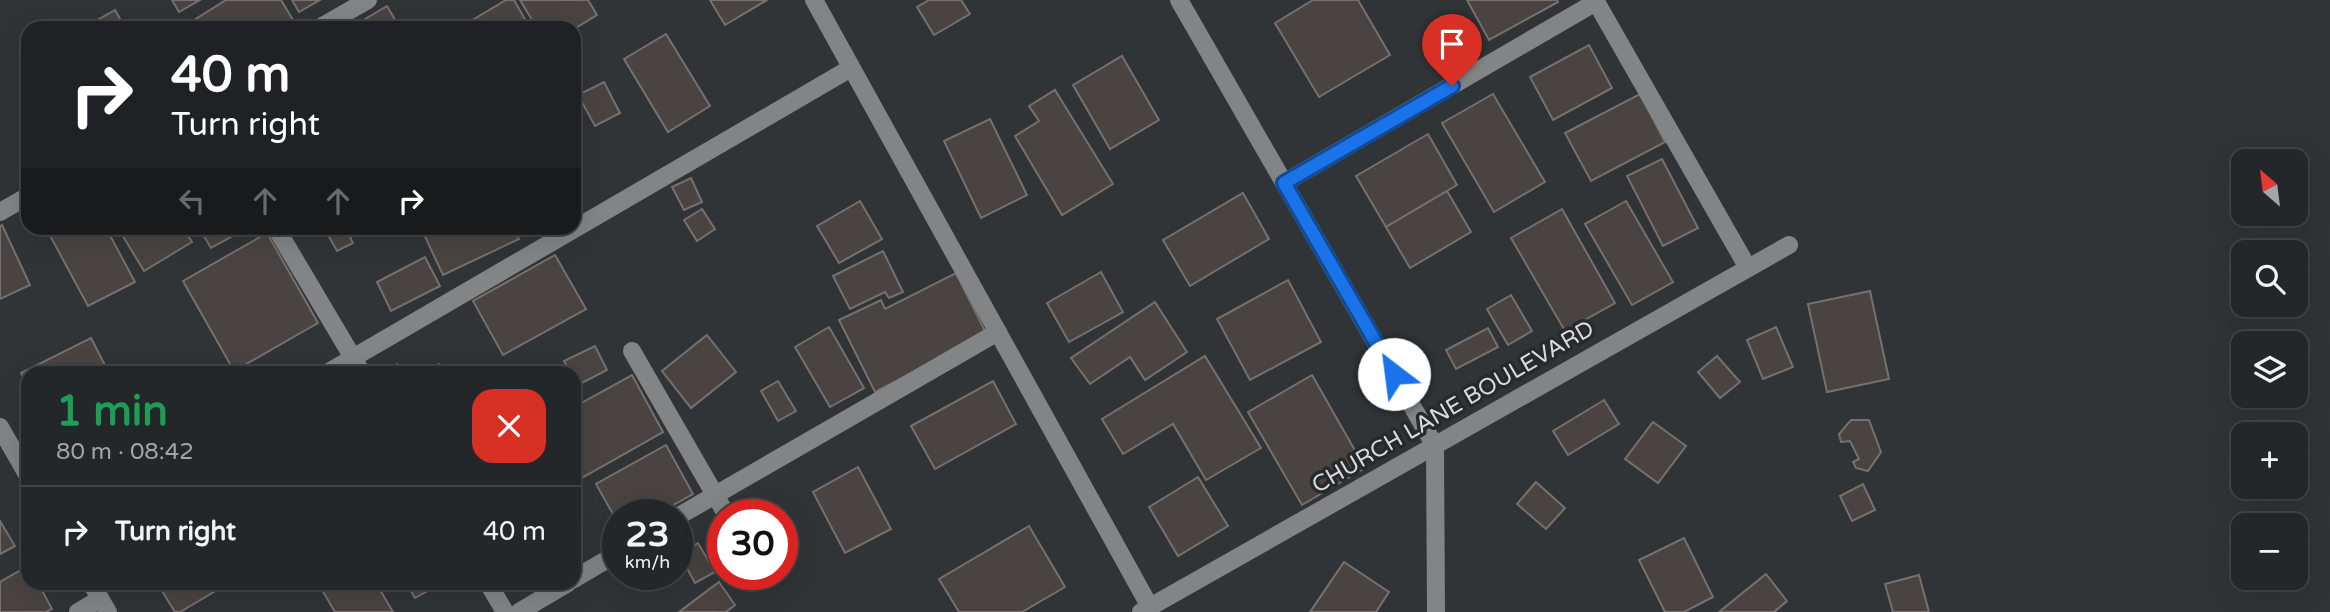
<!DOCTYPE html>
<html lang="en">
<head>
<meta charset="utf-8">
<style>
	:root { --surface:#242729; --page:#303335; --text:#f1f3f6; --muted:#a3a5a8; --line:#414446 }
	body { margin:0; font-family:"Varela Round",sans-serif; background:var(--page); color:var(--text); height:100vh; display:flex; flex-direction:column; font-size:26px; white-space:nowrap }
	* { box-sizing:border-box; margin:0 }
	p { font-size:23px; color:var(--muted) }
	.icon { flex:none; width:38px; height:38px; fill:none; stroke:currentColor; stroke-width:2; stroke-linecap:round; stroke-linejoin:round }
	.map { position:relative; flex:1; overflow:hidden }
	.drawer { position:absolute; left:21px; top:366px; width:560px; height:224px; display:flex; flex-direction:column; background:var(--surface); border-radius:21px; box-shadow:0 7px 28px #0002,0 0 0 2px var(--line) }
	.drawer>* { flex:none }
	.guide { position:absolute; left:21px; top:21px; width:560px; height:214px; border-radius:21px; box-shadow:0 7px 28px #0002,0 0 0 2px var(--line); background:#202124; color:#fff; overflow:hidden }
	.needle { width:46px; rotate:332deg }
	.tools { position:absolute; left:2231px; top:149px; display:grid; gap:14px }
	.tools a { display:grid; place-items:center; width:77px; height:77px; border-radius:14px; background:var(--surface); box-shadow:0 7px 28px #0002,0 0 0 2px var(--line); font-size:35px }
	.speed { position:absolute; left:602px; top:499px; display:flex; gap:14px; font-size:35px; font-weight:700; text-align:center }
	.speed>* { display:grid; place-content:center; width:91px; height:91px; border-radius:50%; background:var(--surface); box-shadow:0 7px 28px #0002,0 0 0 2px var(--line); line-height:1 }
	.speed small { font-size:18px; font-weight:400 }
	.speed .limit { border:10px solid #d22; background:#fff; color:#111 }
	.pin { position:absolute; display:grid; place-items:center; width:60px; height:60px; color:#fff; margin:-72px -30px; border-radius:50% 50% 50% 0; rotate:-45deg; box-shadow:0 0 7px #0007 }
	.pin .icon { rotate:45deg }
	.me { position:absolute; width:77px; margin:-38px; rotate:330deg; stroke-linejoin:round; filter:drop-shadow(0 0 5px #0008) }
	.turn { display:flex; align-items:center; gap:24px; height:147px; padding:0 35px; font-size:32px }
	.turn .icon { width:91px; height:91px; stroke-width:2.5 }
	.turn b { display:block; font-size:49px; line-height:60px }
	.lanes { display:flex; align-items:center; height:66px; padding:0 35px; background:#0003; justify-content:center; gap:35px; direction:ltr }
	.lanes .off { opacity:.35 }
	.round { display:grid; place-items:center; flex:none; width:74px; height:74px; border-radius:21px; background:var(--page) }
	.headline { display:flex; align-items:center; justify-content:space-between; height:119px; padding:0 35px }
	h1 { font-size:42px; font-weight:800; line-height:52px; color:#1e9e55 }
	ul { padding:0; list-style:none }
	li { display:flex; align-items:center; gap:21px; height:91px; padding:0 35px; border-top:2px solid var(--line) }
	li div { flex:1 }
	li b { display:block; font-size:26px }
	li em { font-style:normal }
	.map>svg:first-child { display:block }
	.building { fill:#494442; stroke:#76706e; stroke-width:2 }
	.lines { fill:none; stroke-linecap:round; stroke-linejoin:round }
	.minor { stroke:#828486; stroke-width:18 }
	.route-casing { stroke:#114b97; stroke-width:18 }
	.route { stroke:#1a73e8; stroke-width:12 }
	.labels { text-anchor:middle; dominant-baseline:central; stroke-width:7; stroke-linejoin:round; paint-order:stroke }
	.street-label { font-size:23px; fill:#d9dbdd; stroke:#272a2d }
</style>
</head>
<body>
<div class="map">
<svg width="2330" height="612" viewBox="0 0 2330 612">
	<rect width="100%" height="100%" fill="#303437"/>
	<g class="building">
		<polygon points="172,0 200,0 179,12"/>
		<polygon points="226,0 281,0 293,20 280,28 188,28 186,25"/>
		<polygon points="292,0 320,0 299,12"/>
		<polygon points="506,0 514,0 530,28 459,28"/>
		<polygon points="520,0 588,0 597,15 574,29 537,28"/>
		<polygon points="710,0 767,0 725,25"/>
		<polygon points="929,0 961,0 970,14 934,35 917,7"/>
		<polygon points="1313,0 1358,0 1390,55 1319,97 1275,23"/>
		<polygon points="1467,0 1557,0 1558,2 1489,40"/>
		<polygon points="387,6 400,28 350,28"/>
		<polygon points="115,10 125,28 83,28"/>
		<polygon points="666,34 710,106 668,132 624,59"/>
		<polygon points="1589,45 1612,88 1553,120 1530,77"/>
		<polygon points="28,50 28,70 20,54"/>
		<polygon points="1122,56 1159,120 1110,149 1073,85"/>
		<polygon points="604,82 620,113 595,126 578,95"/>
		<polygon points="1055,90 1113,184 1062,215 1015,136 1039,121 1029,106"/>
		<polygon points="1493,94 1545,182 1494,212 1442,123"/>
		<polygon points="1640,94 1665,142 1591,181 1565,133"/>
		<polygon points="990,119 1027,195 981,218 944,141"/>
		<polygon points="1428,134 1457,185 1386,227 1356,176"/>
		<polygon points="1662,159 1698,228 1663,246 1627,176"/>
		<polygon points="691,178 702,202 684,210 672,187"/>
		<polygon points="1447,191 1471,232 1410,268 1386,227"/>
		<polygon points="1243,193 1269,239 1190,286 1163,240"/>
		<polygon points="860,201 882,239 839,263 817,226"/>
		<polygon points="1626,201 1673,282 1632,305 1585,224"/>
		<polygon points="702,209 715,229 697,241 684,220"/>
		<polygon points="1562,209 1615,303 1565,331 1511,238"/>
		<polygon points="2,225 30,285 0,299 0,226"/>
		<polygon points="46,228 106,228 135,282 88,306"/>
		<polygon points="118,228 183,228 192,242 144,271"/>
		<polygon points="199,228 240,228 242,231 211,248"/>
		<polygon points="324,228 363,228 349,235 353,243 337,251"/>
		<polygon points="421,228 514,228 519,239 443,275"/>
		<polygon points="267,233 318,323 234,371 183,281"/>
		<polygon points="883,251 903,292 889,298 885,292 850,309 833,276"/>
		<polygon points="555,255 586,309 503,355 473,301"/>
		<polygon points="425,257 440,286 391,311 377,282"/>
		<polygon points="1101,272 1123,312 1069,342 1047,303"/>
		<polygon points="956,273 987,335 875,392 839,320 881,300 885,309"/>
		<polygon points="1288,280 1321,342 1250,380 1217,319"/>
		<polygon points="1870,291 1889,379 1827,392 1808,304"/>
		<polygon points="1511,295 1532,331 1508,345 1487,309"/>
		<polygon points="1155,302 1187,352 1145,380 1130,357 1090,384 1071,358"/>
		<polygon points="829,327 864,388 830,407 795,347"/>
		<polygon points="1776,327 1793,367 1763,379 1747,340"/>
		<polygon points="1488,328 1498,347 1456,369 1446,350"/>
		<polygon points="707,335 736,372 691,408 662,371"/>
		<polygon points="91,338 109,373 28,373 28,387 21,373"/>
		<polygon points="595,346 607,370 576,386 574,373 570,373 564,361"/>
		<polygon points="1205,356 1261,448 1206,480 1173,424 1123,454 1102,419"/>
		<polygon points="1717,356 1740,382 1720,398 1698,372"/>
		<polygon points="397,364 402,373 381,373"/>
		<polygon points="439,364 445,373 424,373"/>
		<polygon points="632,375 663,432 578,480 574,472 574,407"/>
		<polygon points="1312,375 1365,468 1302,505 1248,412"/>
		<polygon points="778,381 796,411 778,421 761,391"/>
		<polygon points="993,381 1016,424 935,469 911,426"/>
		<polygon points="1604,400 1619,424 1568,455 1553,431"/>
		<polygon points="1851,420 1869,420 1881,452 1868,471 1856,468 1853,462 1859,459 1850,441 1841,442 1839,434"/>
		<polygon points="1653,422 1686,446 1658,483 1625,459"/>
		<polygon points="666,445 693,494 657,514 618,514 618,523 596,484"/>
		<polygon points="858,467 891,529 845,553 813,492"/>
		<polygon points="1198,477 1228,526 1178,556 1149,507"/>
		<polygon points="1536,482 1565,508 1546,529 1517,504"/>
		<polygon points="1863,484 1875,510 1852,521 1840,496"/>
		<polygon points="0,521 15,546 0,554"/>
		<polygon points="1029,526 1065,587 1022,612 959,612 939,579"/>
		<polygon points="1684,538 1713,597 1684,612 1665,612 1639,560"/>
		<polygon points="698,543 715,572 695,583 679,554"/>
		<polygon points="1344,562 1389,592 1376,612 1310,612"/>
		<polygon points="28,566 28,583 38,583 52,609 46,612 0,612 0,582"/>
		<polygon points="1766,574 1787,601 1774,612 1719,612"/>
		<polygon points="1919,575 1929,612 1893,612 1885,584"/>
		<polygon points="719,582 735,605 726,612 679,612"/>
		<polygon points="157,583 229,583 180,612 175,612"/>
		<polygon points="318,583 376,583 393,612 335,612"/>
		<polygon points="406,583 442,583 415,598"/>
	</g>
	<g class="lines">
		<g class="minor">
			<polyline points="814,0 1150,607"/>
			<polyline points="1179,0 1435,446 1436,612"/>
			<polyline points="1595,0 1748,268"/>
			<polyline points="319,28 368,0"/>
			<polyline points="1284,183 1596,2"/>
			<polyline points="0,212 28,196"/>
			<polyline points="276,228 362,373"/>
			<polyline points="632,351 726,514"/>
			<polyline points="327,373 851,68"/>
			<polyline points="0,427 28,476"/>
			<polyline points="677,517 998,332"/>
			<polyline points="574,579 618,553"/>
			<polyline points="91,583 108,612"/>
			<polyline points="488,583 505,612"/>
			<polyline points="78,612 100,599"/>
			<polyline points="519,612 568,583"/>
			<polyline points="1141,612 1789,245"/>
		</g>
	</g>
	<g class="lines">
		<g class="route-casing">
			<polyline id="route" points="1394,374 1284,183 1452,86"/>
		</g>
		<use href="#route" class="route"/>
	</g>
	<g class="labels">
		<g class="street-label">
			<text transform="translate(1453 407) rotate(-30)">CHURCH LANE BOULEVARD</text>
		</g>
	</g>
</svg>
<div class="tools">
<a><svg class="needle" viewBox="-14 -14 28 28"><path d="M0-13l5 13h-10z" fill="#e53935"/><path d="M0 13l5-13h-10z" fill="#a3a5a8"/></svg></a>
<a><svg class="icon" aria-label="search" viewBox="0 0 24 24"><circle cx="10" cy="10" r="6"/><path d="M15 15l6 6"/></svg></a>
<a><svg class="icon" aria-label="layers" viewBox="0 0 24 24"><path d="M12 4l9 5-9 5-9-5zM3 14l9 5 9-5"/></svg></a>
<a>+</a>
<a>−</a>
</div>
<div class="speed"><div>23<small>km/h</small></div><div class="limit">30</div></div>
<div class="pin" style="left:1452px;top:86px;background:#d93025"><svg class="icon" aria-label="arrive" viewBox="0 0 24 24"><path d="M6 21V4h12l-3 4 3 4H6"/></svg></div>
<svg class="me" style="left:1394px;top:374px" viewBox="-20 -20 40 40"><circle r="19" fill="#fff"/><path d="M0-13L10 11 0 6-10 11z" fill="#1a73e8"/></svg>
<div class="guide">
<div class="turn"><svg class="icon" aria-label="right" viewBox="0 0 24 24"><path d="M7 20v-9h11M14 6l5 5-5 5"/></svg><div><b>40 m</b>Turn right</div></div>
<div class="lanes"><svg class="icon off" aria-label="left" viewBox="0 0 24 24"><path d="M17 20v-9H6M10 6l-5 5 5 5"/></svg><svg class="icon off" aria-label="ahead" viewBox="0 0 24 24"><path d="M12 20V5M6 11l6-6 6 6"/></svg><svg class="icon off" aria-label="ahead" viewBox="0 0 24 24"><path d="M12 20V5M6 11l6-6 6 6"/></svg><svg class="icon" aria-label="right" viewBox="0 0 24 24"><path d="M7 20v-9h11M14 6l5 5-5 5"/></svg></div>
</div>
<section class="drawer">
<div class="headline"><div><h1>1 min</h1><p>80 m · 08:42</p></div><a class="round" style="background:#d93025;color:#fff"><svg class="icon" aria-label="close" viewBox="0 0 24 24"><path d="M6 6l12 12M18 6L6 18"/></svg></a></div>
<ul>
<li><svg class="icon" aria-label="right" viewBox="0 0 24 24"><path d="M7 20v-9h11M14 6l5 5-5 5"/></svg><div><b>Turn right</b></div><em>40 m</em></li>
</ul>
</section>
</div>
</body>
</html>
